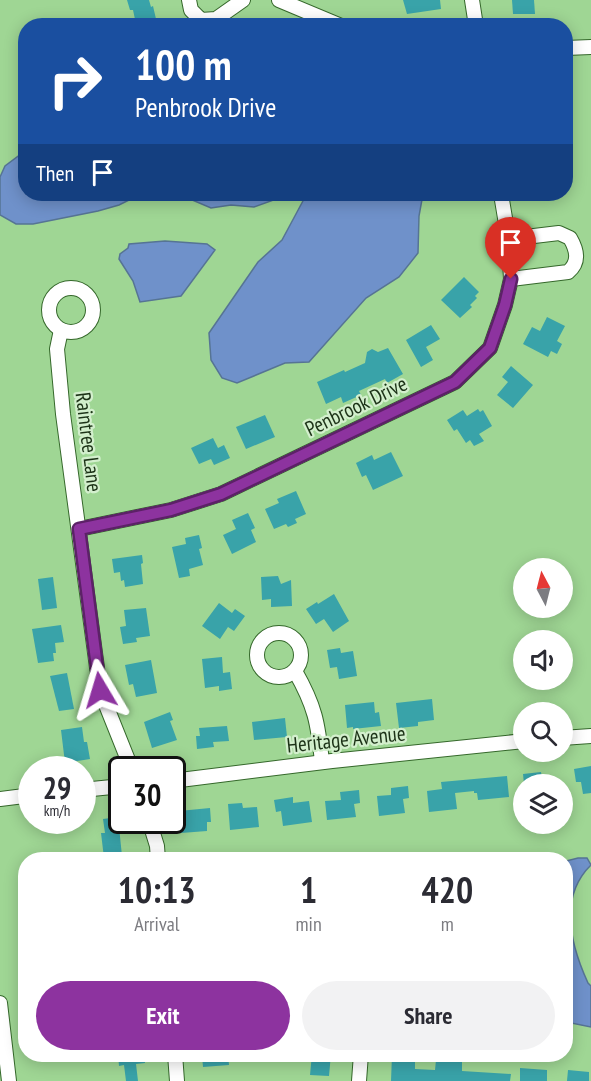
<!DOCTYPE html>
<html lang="en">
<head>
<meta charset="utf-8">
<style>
	:root { --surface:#fff; --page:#f2f2f3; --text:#2b2b33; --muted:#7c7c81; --accent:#8d339f }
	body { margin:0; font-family:"PT Sans Narrow",sans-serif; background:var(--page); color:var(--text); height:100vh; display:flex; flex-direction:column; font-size:22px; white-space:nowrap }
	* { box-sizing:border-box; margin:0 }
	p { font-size:20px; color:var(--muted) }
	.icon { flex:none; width:33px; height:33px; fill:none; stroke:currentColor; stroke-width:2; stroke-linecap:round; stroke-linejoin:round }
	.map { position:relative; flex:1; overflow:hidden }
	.sheet { position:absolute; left:18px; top:852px; width:555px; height:210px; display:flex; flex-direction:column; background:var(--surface); border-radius:24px; box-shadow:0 3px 15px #0003 }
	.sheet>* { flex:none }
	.banner { position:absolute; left:18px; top:18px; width:555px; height:183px; border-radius:24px; box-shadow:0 3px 15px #0003; background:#1a4fa0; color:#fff; overflow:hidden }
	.needle { width:39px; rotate:353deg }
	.fabs { position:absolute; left:513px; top:558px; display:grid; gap:12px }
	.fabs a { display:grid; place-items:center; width:60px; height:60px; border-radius:50%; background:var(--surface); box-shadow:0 3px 15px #0003; font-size:30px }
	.speed { position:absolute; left:18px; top:756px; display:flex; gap:12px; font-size:30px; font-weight:700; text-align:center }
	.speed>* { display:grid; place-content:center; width:78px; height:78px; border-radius:50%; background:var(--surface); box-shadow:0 3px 15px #0003; line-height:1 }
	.speed small { font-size:15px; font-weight:400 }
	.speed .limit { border:3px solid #111; border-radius:9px; background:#fff; color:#111 }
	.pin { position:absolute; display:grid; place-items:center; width:51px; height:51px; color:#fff; margin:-62px -26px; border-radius:50% 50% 50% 0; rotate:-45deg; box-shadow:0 0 6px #0007 }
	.pin .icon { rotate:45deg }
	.me { position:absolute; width:66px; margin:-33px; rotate:353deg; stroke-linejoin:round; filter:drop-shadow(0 0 4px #0008) }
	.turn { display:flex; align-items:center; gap:21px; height:126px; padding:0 18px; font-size:27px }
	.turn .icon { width:78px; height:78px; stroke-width:2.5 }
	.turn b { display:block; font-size:42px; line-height:51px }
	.then { display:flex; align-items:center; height:57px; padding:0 18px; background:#0003; gap:12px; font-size:22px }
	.eta { display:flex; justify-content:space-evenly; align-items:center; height:102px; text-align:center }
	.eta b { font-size:36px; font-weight:600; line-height:42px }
	.action { display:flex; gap:12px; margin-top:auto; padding:12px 18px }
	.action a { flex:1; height:69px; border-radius:36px; background:var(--accent); color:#fff; font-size:24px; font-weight:600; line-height:69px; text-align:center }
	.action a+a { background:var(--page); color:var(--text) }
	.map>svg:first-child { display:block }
	.water { fill:#6f91ca; stroke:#567494; stroke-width:1.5 }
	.building { fill:#39a3a9 }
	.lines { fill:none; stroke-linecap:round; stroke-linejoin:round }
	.minor-casing { stroke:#35682b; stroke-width:16 }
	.minor { stroke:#fff; stroke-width:14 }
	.route-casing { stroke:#5c2167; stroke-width:15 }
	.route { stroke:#8d339f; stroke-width:10 }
	.labels { text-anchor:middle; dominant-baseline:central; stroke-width:4.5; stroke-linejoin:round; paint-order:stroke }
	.street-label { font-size:21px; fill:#1c3217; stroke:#d3efcd }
</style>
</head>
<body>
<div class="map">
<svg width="591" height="1081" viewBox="0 0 591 1081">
	<rect width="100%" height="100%" fill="#9fd694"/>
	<g class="water">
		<polygon points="25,151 26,194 423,194 419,216 418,253 399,277 366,298 309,362 285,363 237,383 222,378 211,360 209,333 258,262 282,240 304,199 290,194 254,207 231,205 211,208 190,199 172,194 141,194 119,205 98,211 33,224 16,224 0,215 0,177 5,166"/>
		<polygon points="165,241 207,244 215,250 181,296 140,302 133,281 119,259 120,254 128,248 129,244"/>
		<path d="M578,858h9l4,7c-33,32 -20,81 -3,118l3,3v41l-25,-5v-161z"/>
	</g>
	<g class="building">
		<polygon points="127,0 149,0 151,7 153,6 156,19 136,24 133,10 130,10"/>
		<polygon points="403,0 440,0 441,9 407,14"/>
		<polygon points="512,0 534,0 535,14 513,14"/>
		<polygon points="464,277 479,292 475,296 477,298 470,305 472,307 460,318 441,300"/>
		<polygon points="547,317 565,326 557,341 562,344 557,354 551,351 548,357 523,344 532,327 540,331"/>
		<polygon points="431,325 440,339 426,347 433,360 421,367 406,340"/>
		<polygon points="388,348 403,374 387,383 385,379 359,391 361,395 343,403 341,397 326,404 317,382 344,370 345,372 365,363 367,352 372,349 378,352"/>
		<polygon points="511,366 533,385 513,408 497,395 508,382 502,377"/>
		<polygon points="478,409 480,412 483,410 492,426 479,434 484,441 474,446 470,440 466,443 457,429 454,431 447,420 463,410 467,416"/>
		<polygon points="265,415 275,437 246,449 236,427"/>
		<polygon points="213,438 218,448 224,445 230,458 214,465 211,459 199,464 191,448"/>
		<polygon points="391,452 403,476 373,490 366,475 362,477 356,463 372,455 374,460"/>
		<polygon points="296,491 306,514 295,519 297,523 288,527 286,524 274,529 265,509 279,503 277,499"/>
		<polygon points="248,513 255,528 251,530 256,542 232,554 223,535 236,529 232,520"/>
		<polygon points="199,535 202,548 199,549 203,565 189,569 190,576 179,578 172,547 186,544 185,538"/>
		<polygon points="142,555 143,563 141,564 143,584 125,587 124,580 121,581 120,572 114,573 112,559"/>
		<polygon points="278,576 281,584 291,580 292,606 271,607 271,599 262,600 261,577"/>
		<polygon points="53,577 57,608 42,610 38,579"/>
		<polygon points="334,594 349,621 333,632 324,619 316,624 306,609 317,602 318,604"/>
		<polygon points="219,603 232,613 235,609 245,616 234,631 228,627 220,639 202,626"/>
		<polygon points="146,608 150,636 136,638 137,642 123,644 120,627 126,626 124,610"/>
		<polygon points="61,625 64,642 55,643 56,653 53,653 54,661 38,663 32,629"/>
		<polygon points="340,648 341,653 353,651 357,676 339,679 337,667 330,668 327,650"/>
		<polygon points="222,657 223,673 230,672 232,689 219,691 219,686 205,688 202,659"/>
		<polygon points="151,660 157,693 136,697 133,684 129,685 125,665"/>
		<polygon points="67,673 74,709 59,711 50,676"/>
		<polygon points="432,699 434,720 418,722 418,726 399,728 396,703"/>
		<polygon points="374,702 375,713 379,712 381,726 353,729 353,727 347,728 345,705"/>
		<polygon points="170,712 173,720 170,721 177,740 152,748 144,722"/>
		<polygon points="285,718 287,737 254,740 252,722"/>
		<polygon points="227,726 229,741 213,742 214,747 197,749 196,736 200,736 199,728"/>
		<polygon points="82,727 84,742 87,742 90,759 65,763 61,730"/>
		<polygon points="591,766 591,793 583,794 581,782 576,782 574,769"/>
		<polygon points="541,772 543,784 524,784 523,774"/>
		<polygon points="507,776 509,797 478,800 477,793 474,793 474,791 455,793 457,809 429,812 427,791 442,789 441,782"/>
		<polygon points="408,786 409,798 403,799 405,813 379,816 377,796 391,795 391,788"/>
		<polygon points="359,790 360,803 354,804 356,817 327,820 325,801 341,800 340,792"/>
		<polygon points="293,797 293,803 309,801 312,822 283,826 281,811 276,812 274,800"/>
		<polygon points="242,803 243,808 257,807 259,827 230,830 228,804"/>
		<polygon points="210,808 211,822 207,822 207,831 181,833 179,811"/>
		<polygon points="118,817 122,856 104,858 101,833 105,833 103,819"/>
		<polygon points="118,1054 144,1054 145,1063 136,1064 138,1081 126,1081 124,1065 119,1066"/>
		<polygon points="205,1054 228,1054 229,1065 203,1067 202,1056"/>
		<polygon points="312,1054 331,1054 329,1076 310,1075"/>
		<polygon points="392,1055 415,1056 415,1069 435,1070 436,1060 462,1061 462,1071 511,1074 510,1081 391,1081"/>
		<polygon points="520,1068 547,1070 547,1081 520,1081"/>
		<polygon points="568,1070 589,1072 589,1081 567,1081"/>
	</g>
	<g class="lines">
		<g class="minor-casing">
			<g id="minor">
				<polyline points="189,0 191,10 201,20 216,19 243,0"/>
				<polyline points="279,0 341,26"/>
				<polyline points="472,0 476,26"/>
				<polyline points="566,48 591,47"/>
				<path d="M509,239l50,-6 11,5c7,12 10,24 -2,34l-57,7"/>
				<circle cx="71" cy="310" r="22"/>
				<polyline points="61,330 57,349 63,414 100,690 132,770"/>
				<polyline points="79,529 171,510 221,494 455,382 490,348 505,305 511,279 509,242 501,194"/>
				<circle cx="279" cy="655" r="22"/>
				<path d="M295,671c20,35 23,52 27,91"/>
				<polyline points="562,738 591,736"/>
				<polyline points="172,781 332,761 524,741"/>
				<polyline points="82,790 122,786"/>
				<polyline points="0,799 32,795"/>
				<polyline points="149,820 157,846 158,860"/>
				<polyline points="0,1003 9,1081"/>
				<polyline points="175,1054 177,1081"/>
				<polyline points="359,1081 361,1054"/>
			</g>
		</g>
		<use href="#minor" class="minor"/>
	</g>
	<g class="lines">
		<g class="route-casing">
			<polyline id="route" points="100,690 79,529 171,510 221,494 455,382 490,348 505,305 511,279"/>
		</g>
		<use href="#route" class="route"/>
	</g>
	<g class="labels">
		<g class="street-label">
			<text transform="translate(356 406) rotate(-26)">Penbrook Drive</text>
			<text transform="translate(89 442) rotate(83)">Raintree Lane</text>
			<text transform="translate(346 739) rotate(-6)">Heritage Avenue</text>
		</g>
	</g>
</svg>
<div class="fabs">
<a><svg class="needle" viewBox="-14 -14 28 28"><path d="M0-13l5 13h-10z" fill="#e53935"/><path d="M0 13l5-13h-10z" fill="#7c7c81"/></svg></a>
<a><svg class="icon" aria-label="sound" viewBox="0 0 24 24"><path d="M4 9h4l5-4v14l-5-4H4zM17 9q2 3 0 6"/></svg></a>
<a><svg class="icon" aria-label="search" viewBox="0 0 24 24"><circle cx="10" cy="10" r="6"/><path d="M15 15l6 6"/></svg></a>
<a><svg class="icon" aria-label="layers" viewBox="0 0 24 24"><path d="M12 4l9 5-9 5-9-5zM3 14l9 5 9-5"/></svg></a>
</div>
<div class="speed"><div>29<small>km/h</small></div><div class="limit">30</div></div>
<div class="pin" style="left:511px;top:279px;background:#d93025"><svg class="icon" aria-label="arrive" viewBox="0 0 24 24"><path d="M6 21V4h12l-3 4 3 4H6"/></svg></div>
<svg class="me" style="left:100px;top:690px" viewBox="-20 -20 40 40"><path d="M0-17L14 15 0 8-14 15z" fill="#8d339f" stroke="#fff" stroke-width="4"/></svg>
<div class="banner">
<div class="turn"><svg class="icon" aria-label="right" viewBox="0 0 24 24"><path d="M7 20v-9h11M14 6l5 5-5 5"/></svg><div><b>100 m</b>Penbrook Drive</div></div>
<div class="then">Then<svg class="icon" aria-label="arrive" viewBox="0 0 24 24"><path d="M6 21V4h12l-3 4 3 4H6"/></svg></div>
</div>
<section class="sheet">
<div class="eta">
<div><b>10:13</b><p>Arrival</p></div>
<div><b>1</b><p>min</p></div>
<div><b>420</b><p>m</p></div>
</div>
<div class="action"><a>Exit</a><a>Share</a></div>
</section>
</div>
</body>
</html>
